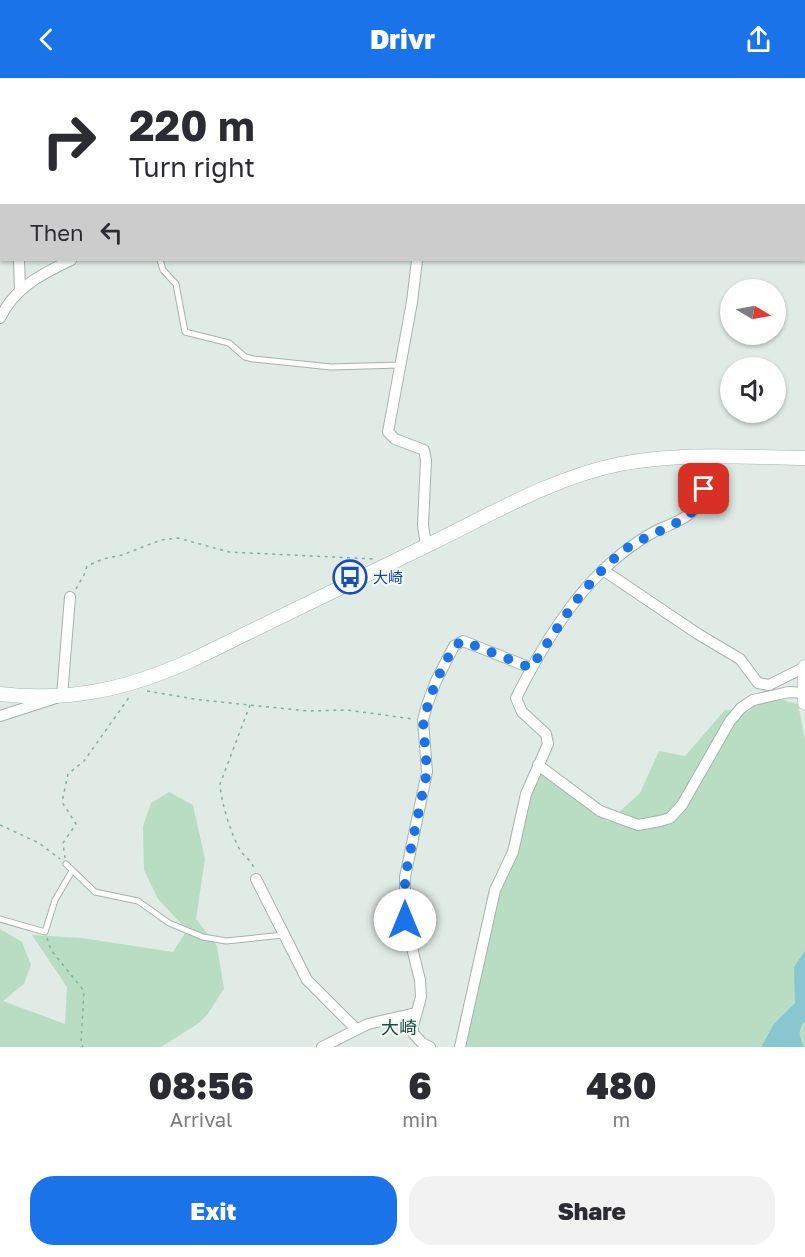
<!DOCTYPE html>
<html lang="en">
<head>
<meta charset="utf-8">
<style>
	:root { --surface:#fff; --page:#f2f2f3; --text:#2b2b33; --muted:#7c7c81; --accent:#1a73e8 }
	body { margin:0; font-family:"Golos Text","Noto Sans JP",sans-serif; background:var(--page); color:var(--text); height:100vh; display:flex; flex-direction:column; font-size:22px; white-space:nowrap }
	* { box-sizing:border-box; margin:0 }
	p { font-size:20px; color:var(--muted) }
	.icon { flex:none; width:33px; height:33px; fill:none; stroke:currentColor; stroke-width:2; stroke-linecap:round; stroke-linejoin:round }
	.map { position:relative; height:969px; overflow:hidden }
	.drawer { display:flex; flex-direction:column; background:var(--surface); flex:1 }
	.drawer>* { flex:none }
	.guide { position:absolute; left:0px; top:0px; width:806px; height:183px; box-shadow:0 2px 4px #0004; background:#fff; color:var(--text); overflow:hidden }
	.needle { width:39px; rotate:100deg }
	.controls { position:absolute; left:720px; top:201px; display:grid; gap:12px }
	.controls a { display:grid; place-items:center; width:66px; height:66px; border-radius:50%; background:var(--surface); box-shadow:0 2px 4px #0004; font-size:30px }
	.pin { position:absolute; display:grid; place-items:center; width:51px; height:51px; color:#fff; margin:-26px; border-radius:12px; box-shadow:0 3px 9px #0006 }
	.me { position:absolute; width:66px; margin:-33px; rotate:0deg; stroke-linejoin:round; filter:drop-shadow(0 0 4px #0008) }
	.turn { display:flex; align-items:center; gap:21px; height:126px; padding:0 30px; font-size:27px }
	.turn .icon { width:78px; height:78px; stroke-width:2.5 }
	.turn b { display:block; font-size:42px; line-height:51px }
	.then { display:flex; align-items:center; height:57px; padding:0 30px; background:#0003; gap:12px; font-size:22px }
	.eta { display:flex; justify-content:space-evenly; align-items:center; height:102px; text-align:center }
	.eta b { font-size:36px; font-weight:800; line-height:42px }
	.action { display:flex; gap:12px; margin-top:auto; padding:12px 30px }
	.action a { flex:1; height:69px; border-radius:24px; background:var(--accent); color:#fff; font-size:24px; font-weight:800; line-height:69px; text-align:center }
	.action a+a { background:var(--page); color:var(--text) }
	header { display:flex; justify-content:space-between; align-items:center; height:78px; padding:0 30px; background:var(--accent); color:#fff; font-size:27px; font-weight:800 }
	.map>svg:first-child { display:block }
	.green { fill:#b9ddc2 }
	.water { fill:#88c6d1 }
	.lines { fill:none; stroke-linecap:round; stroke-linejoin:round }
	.service-casing { stroke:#a3b3ad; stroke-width:7 }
	.minor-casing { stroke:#a3b3ad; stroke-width:12 }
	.tertiary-casing { stroke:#a3b3ad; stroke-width:15 }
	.path { stroke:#81afa0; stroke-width:1.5; stroke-dasharray:3 4.5; stroke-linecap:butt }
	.service { stroke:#fff; stroke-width:5 }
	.minor { stroke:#fff; stroke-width:10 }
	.tertiary { stroke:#fff; stroke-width:14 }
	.route { stroke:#1a73e8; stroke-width:10; stroke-dasharray:0 18 }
	.labels { text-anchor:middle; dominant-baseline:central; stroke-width:4.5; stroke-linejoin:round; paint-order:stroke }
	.transit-label { font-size:15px; fill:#164399; stroke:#f1f8f4; text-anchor:start }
	.quarter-label { font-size:18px; fill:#1d4e42; stroke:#f1f8f4 }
</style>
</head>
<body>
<header><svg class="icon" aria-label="back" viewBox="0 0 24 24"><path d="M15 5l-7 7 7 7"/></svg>Drivr<svg class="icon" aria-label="share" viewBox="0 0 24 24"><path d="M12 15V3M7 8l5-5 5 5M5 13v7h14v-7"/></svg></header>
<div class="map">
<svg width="805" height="969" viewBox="0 0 805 969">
	<rect width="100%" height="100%" fill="#e0ebe6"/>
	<g class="green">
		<polygon points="86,0 414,0 414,1 87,2"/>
		<polygon points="782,622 798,626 805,662 805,969 460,969 489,843 538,687 608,744 640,715 659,673 685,678 725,632 749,633 754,627"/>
		<polygon points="169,714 193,727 205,781 196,841 217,868 224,911 207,937 199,945 161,969 0,969 0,851 22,864 31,887 24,906 3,923 65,946 67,909 32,857 82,860 173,874 187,852 158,821 144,792 143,748 151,725"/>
	</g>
	<path class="water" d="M805,873v70c-8,9 -6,16 -1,26h-43l13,-23 21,-21 -1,-36z"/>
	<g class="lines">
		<g class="service-casing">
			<g id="service">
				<polyline points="160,182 163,192 176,206 185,254 229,265 245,279 253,281 331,289 401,287"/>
				<polyline points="66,786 95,814 138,823 169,845 203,859 226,863 284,857"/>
				<polyline points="0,841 45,854 55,822 72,793"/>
			</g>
		</g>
		<g class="minor-casing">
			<g id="minor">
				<polyline points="79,0 80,2"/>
				<polyline points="33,2 33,0"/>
				<polyline points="804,139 805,139"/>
				<polyline points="19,182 20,211"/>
				<polyline points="417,182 412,224 388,354 395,361 424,372 426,382 423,447 426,468"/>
				<path d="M0,240c15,-31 42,-44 71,-58"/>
				<polyline points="603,492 698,556 740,581 758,605 769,607 805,589"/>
				<polyline points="0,638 62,618 70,519"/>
				<polyline points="538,687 600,733 638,747 660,743 670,740 682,727 730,643 741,630 753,622 789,614 804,615"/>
				<polyline points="256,801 307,902 356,951"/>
				<polyline points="322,969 368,946 416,935"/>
				<polyline points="430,969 422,965 413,955 413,948 421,919 420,902 405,842 405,799 427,694 423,642 427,627 436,603 454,568 463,563 531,590"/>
				<path d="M460,969l35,-157 18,-38 13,-58 22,-50 -2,-10 -24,-22 -6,-14c23,-46 51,-94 88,-129 15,-14 30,-26 48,-36 17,-9 34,-12 46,-28 8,-10 12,-36 15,-48"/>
			</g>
		</g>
		<g class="tertiary-casing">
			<g id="tertiary">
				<polyline points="805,589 805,625"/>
				<path d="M0,616c70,8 128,-5 192,-34 81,-40 163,-79 244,-119 59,-29 119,-64 184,-77 60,-12 124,-7 185,-6"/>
			</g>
		</g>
		<g class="path">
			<polyline points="420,0 421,2"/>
			<polyline points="76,511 84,497 87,488 103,481 122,477 161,462 178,460 229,474 374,481"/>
			<polyline points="147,613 201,622 308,633 347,632 413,641"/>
			<path d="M250,627l-30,79c1,18 11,50 20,66 5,8 12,10 14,19"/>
			<polyline points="0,747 39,765 60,781"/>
			<polyline points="65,780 63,765 76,746 62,724 68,696 84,683 130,618"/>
			<polyline points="47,860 51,872 84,913 81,965 83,969"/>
		</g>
		<use href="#service" class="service"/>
		<use href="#minor" class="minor"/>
		<use href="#tertiary" class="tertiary"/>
	</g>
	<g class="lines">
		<path class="route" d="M405,842v-43l22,-105 -4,-52 13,-39 18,-35 9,-5 68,27c28,-42 54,-88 95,-119 20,-15 64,-26 74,-47 2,-3 3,-9 4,-13"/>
	</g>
	<defs>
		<g id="bus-ring" transform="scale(1.725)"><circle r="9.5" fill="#f1f8f4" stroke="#1a4fb4" stroke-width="1.5"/><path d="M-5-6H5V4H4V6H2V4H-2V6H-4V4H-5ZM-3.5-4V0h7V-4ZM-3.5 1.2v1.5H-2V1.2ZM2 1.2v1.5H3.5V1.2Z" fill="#1a4fb4"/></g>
	</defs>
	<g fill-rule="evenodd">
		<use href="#bus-ring" x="350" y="499"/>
	</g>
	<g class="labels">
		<g class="transit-label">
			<text x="373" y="499">大崎</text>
		</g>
		<g class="quarter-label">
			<text x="399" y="949">大崎</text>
		</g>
	</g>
</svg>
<div class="controls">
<a><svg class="needle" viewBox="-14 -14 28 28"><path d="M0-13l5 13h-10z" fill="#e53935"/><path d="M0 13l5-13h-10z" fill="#7c7c81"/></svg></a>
<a><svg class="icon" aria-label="sound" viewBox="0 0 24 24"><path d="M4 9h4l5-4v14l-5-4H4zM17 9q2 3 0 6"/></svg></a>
</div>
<div class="pin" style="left:704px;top:411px;background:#d93025"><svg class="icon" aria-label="arrive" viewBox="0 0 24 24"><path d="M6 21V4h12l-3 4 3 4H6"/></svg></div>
<svg class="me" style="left:405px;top:842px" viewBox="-20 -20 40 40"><circle r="19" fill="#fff"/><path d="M0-13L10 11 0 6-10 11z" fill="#1a73e8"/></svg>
<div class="guide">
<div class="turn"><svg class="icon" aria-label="right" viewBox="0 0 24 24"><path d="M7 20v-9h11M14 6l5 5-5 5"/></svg><div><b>220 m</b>Turn right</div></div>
<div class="then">Then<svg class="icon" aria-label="left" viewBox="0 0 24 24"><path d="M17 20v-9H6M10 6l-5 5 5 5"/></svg></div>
</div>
</div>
<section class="drawer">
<div class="eta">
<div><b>08:56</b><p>Arrival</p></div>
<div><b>6</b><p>min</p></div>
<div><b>480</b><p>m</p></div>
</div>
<div class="action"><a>Exit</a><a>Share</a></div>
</section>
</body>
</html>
